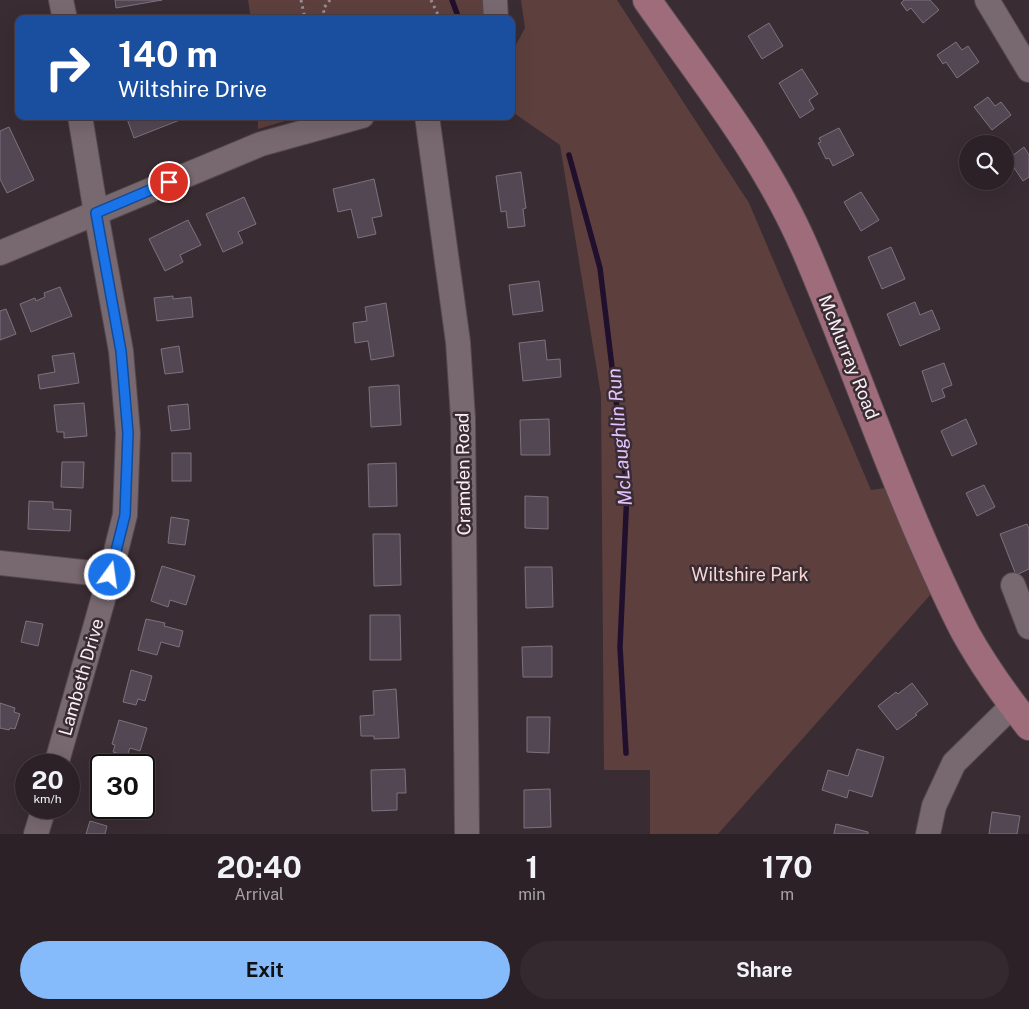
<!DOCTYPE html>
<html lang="en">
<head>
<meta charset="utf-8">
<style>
	:root { --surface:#2c2126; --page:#34292e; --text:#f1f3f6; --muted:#a6a3a7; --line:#483e43; --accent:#85bbfb }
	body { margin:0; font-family:"Public Sans",sans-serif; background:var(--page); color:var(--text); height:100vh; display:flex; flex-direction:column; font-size:19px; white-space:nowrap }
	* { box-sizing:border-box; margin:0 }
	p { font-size:16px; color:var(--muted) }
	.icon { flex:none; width:28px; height:28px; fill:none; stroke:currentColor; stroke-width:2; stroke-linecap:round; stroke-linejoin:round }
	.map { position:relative; height:834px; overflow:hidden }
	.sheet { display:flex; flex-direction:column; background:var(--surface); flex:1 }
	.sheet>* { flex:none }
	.hud { position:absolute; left:15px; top:15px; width:500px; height:105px; border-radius:10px; box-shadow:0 5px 20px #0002,0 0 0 1px var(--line); background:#1a4fa0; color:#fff; overflow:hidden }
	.controls { position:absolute; left:959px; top:135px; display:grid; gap:10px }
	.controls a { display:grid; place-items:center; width:55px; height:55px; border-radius:50%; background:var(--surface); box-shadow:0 5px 20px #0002,0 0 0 1px var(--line); font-size:25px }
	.speed { position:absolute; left:15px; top:754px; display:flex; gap:10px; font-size:25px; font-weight:700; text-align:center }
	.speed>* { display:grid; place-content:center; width:65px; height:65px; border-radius:50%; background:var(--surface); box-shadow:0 5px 20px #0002,0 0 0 1px var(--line); line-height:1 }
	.speed small { font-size:12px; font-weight:400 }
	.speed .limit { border:2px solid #111; border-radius:8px; background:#fff; color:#111 }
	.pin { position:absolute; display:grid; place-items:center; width:42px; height:42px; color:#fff; margin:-21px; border:2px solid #fff; border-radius:50%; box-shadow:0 1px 5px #0007 }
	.me { position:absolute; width:55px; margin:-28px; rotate:14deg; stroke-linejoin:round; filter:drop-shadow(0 0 4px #0008) }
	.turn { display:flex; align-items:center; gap:18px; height:105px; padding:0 20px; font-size:22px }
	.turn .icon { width:65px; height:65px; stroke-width:2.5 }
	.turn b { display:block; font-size:35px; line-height:42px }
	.eta { display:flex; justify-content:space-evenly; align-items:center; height:85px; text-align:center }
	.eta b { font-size:30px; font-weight:700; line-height:35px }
	.button { display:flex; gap:10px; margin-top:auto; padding:10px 20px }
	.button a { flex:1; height:58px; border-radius:30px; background:var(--accent); color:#111; font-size:20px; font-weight:700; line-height:58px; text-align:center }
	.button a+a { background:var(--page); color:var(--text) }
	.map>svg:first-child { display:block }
	.green { fill:#5d403e }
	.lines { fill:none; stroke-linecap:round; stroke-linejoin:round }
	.stream { stroke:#21102d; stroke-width:5.5 }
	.building { fill:#534753; stroke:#7e727e }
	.minor-casing { stroke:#55494f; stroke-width:26 }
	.major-casing { stroke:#55494f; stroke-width:30 }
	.path { stroke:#998c92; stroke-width:3; stroke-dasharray:2.5 4; stroke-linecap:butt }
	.minor { stroke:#786870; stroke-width:24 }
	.major { stroke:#9e6c7a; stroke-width:28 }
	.route-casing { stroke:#114b97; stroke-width:12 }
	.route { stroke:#1a73e8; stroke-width:9 }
	.labels { text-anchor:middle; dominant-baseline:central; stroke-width:5; stroke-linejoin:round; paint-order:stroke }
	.street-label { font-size:18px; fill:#f9eff4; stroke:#3a2c33 }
	.park-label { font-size:18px; fill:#f7d7d5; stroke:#3a2c33 }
	.water-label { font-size:19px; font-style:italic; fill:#e3c2ff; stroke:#3a2c33 }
</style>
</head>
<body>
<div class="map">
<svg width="1029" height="834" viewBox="0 0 1029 834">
	<rect width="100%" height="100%" fill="#3a2c33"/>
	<g class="green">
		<polygon points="248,0 484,0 486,9 484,19 251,19"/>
		<polygon points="521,0 617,0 749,203 871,490 885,488 931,594 718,834 650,834 650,770 604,770 601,395 560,145 511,111 511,54 525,28"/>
		<polygon points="258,116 302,116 258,129"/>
	</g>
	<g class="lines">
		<g class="stream">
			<polyline points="452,0 459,19"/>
			<polyline points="569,155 600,268 627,491 620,647 626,753"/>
		</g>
	</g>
	<g class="building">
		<polygon points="115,0 162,0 116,8"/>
		<polygon points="904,0 930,0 939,10 923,23 911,8 907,11 901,3"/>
		<polygon points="769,23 783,46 762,59 748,36"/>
		<polygon points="956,42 962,50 968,46 979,62 957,78 946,62 943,64 937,55"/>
		<polygon points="802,69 818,94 809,100 814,109 800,118 779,83"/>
		<polygon points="988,97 995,106 1001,102 1011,115 992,130 974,107"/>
		<polygon points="126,116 185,116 185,118 134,138"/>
		<polygon points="9,127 34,180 7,193 0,179 0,131"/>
		<polygon points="839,128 854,155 833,166 829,158 826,159 818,143 821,142 819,138"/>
		<polygon points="1024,147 1029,155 1029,177 1023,181 1008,159"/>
		<polygon points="521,172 526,208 523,209 525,226 508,228 506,211 501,212 496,176"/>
		<polygon points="374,179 382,216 372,218 376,234 358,238 351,209 338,212 333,189"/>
		<polygon points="861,192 879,220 861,231 844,202"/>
		<polygon points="244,197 256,224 238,232 243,243 223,252 206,214"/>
		<polygon points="188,220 201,245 180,255 183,262 165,271 149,239"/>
		<polygon points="891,247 905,279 882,289 868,257"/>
		<polygon points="539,281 543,311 513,315 509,285"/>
		<polygon points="60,287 72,316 31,332 20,304 35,298 36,301 45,297 44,293"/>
		<polygon points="173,296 173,299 191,297 193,317 157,321 154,298"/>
		<polygon points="915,302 920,315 932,310 940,329 900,346 887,314"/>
		<polygon points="386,303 394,356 371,360 368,341 355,343 353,323 367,321 365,307"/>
		<polygon points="6,309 16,334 0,340 0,311"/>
		<polygon points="545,340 547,360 560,359 561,377 523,381 519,343"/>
		<polygon points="179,346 183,372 165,374 161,349"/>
		<polygon points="74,353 79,383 40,389 38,375 55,372 52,356"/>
		<polygon points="944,363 952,385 942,389 945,397 932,402 922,371"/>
		<polygon points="399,385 401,425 371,427 369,387"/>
		<polygon points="84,403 87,436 64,438 64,432 57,432 54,405"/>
		<polygon points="188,404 190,429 171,431 168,406"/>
		<polygon points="549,419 550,455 521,455 520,420"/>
		<polygon points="966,419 977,444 952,456 941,431"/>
		<rect x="172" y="453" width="19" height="28"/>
		<polygon points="62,462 84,462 83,488 61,487"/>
		<polygon points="396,463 397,506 369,507 368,464"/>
		<polygon points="984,485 995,507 977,516 966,493"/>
		<polygon points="525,496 548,497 548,529 525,528"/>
		<polygon points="29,501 53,502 53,509 71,510 70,531 28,529"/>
		<polygon points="171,517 189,520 185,545 168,543"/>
		<polygon points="1027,524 1029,529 1029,569 1016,575 1000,534"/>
		<polygon points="373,534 400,534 401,585 374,586"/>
		<polygon points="162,566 195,576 186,605 170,600 168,607 151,601"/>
		<polygon points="525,567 552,567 553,607 526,608"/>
		<polygon points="370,615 400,615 401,660 370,660"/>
		<polygon points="146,619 165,623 164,626 183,631 179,647 161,642 157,655 138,650"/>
		<polygon points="26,621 43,624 38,646 21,642"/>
		<polygon points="552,646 552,677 523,677 522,647"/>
		<polygon points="131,670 152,676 145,701 138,699 136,705 123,702"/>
		<polygon points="912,683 928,704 915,714 917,715 897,730 878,706 896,692 898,694"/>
		<polygon points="396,689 399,738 374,739 374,736 361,736 360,716 374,715 373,691"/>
		<polygon points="0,703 15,708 14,712 20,714 15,729 10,728 9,730 0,728"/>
		<polygon points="527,717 550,717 549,753 527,752"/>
		<polygon points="119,720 147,728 140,751 130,748 127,756 113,752 115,745 112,744"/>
		<polygon points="857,749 884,757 872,797 849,790 847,798 822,790 828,770 848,776"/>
		<polygon points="405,769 406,793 397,793 397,810 372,811 371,770"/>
		<polygon points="550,789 551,827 524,828 524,790"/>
		<polygon points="992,812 1020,816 1017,834 989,834"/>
		<polygon points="90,821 107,826 105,834 86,834"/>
		<polygon points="836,824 868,832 868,834 834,834"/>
	</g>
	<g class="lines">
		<g class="minor-casing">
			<g id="minor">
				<polyline points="61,0 65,19"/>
				<polyline points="495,0 496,19"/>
				<polyline points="987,0 1029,70"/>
				<polyline points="427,116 458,342 463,418 467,834"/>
				<polyline points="0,253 261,144 362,116"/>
				<polyline points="0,563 110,575"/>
				<polyline points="1013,585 1029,627"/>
				<polyline points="56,765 110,575 125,515 128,433 121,351 96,213 80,116"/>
				<polyline points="36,834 44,808"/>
				<polyline points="928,834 934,806 954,763 1013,705"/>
			</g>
		</g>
		<g class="major-casing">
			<path id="major" d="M647,0c57,81 120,159 159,251 42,98 76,199 119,296 13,29 26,59 41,87 18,32 40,63 63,92"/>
		</g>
		<g class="path">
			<polyline points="301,0 305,19"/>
			<polyline points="431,0 440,19"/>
			<polyline points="326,19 323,9 330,0"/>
		</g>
		<use href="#minor" class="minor"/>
		<use href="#major" class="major"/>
	</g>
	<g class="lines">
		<g class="route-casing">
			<polyline id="route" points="110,575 125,515 128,433 121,351 96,213 169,182"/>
		</g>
		<use href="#route" class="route"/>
	</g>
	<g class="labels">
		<g class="street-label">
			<text transform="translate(849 357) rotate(68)">McMurray Road</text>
			<text transform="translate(463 474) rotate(-91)">Cramden Road</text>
			<text transform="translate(81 677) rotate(-74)">Lambeth Drive</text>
		</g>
		<g class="park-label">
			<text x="750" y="574">Wiltshire Park</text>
		</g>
		<g class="water-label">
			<text transform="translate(619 437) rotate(-95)">McLaughlin Run</text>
		</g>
	</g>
</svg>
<div class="controls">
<a><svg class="icon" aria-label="search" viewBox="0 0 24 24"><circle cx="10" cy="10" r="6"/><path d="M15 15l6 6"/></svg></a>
</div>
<div class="speed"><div>20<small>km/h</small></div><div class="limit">30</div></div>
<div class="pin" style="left:169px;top:182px;background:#d93025"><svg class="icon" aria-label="arrive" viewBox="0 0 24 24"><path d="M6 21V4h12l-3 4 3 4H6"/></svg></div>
<svg class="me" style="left:110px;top:575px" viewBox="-20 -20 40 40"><circle r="17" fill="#1a73e8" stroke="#fff" stroke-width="3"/><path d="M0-11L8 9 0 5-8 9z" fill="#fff"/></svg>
<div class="hud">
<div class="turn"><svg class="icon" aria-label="right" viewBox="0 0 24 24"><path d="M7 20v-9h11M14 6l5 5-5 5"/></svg><div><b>140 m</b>Wiltshire Drive</div></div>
</div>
</div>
<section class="sheet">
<div class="eta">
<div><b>20:40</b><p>Arrival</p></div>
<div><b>1</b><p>min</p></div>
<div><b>170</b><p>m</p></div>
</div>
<div class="button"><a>Exit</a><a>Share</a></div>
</section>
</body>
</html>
